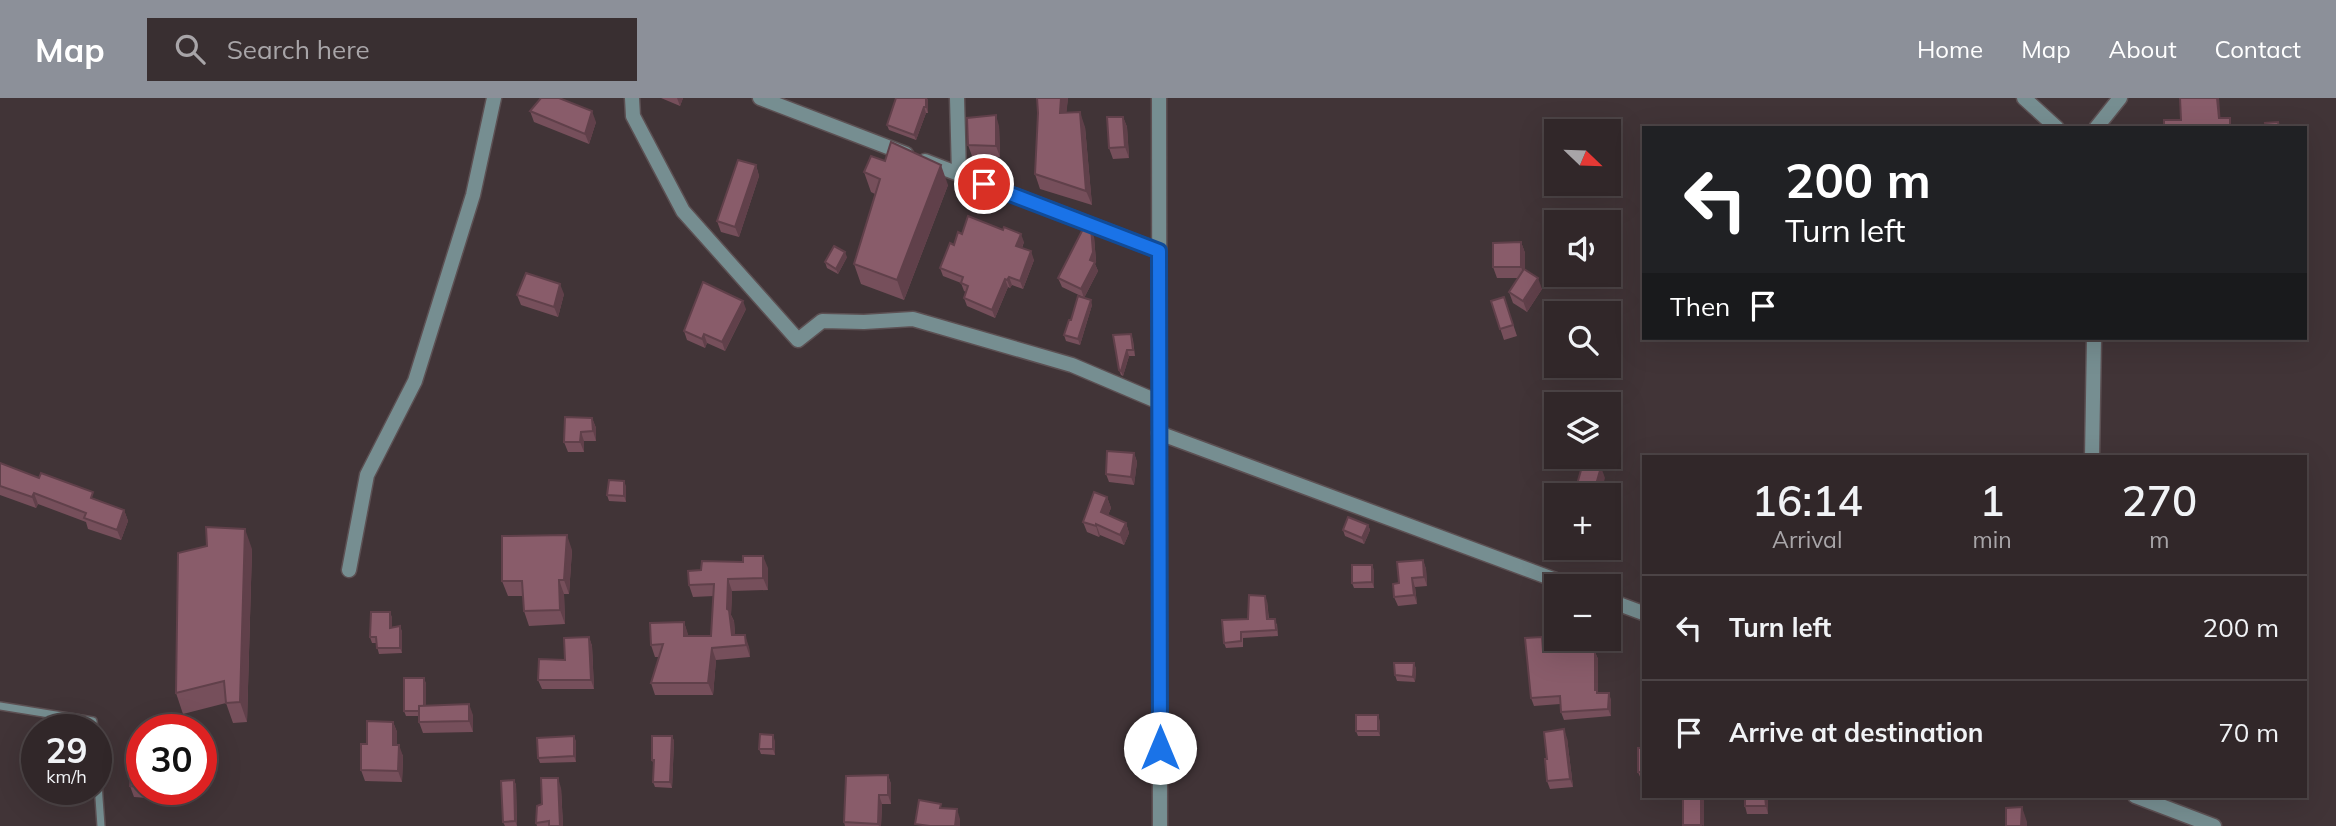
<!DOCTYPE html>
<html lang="en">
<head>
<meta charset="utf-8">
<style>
	:root { --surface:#312729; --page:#392f31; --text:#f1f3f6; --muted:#a8a5a8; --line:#4c4446; --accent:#8c9099 }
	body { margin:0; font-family:Mulish,sans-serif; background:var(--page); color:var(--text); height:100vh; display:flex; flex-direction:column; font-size:26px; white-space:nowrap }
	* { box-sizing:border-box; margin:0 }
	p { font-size:23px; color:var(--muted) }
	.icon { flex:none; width:38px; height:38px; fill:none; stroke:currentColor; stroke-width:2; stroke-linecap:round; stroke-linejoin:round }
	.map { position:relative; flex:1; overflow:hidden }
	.panel { position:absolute; left:1642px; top:357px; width:665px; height:343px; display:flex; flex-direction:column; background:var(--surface); border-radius:0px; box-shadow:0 7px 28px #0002,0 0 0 2px var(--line) }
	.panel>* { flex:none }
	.top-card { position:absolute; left:1642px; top:28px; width:665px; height:214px; border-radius:0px; box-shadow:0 7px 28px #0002,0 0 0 2px var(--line); background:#202124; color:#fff; overflow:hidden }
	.needle { width:46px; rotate:113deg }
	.controls { position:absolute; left:1544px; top:21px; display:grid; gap:14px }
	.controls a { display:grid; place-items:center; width:77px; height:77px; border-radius:0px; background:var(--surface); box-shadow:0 7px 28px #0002,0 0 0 2px var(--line); font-size:35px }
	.speed { position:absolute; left:21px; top:616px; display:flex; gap:14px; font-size:35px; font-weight:700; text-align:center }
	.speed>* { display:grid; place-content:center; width:91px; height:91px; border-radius:50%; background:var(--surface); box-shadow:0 7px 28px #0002,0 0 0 2px var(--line); line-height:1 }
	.speed small { font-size:18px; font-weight:400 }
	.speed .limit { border:10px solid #d22; background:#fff; color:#111 }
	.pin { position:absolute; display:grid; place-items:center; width:60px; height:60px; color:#fff; margin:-30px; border:4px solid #fff; border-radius:50%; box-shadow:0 2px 7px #0007 }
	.me { position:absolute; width:77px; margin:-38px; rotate:0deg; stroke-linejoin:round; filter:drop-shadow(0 0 5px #0008) }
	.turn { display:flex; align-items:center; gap:24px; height:147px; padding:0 28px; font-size:32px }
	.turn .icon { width:91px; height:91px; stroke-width:2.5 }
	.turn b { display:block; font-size:49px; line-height:60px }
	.then { display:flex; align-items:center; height:66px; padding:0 28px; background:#0003; gap:14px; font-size:26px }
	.eta { display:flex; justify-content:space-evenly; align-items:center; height:119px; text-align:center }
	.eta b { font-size:42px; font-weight:600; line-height:49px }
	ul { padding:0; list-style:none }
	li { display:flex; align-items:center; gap:21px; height:105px; padding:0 28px; border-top:2px solid var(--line) }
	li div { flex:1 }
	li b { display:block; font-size:26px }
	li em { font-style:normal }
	header { display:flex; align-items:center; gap:42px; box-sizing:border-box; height:98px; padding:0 35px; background:var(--accent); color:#fff }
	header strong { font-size:33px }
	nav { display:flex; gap:38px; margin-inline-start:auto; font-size:24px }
	.search { width:490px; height:63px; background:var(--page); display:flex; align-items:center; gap:18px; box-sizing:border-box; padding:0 24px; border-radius:0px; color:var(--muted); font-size:26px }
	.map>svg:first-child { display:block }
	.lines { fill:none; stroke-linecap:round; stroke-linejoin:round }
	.lane-casing { stroke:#5c5053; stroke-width:10 }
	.street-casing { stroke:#5c5053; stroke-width:17 }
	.lane { stroke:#768e91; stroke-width:7 }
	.street { stroke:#768e91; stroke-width:14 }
	.wall { fill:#764f5b }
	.shaded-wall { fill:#60404a }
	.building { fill:#895c6a; stroke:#60404a; stroke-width:2 }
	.route-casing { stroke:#114b97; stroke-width:18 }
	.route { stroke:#1a73e8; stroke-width:12 }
</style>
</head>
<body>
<header>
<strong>Map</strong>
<div class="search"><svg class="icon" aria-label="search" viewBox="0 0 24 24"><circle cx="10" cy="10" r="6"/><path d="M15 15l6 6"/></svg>Search here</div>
<nav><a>Home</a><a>Map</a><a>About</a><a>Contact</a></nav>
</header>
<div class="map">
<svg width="2336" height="728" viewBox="0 0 2336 728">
	<rect width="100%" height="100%" fill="#413437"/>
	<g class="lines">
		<g class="lane-casing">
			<g id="lane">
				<polyline points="0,608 93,623 94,632"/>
				<polyline points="96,658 101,728"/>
			</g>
		</g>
		<g class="street-casing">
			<g id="street">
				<polyline points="632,0 633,18 683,113 798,242 822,223 864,224 913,221 1072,267 1159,304"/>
				<polyline points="760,0 906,56"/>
				<polyline points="957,0 959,76"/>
				<polyline points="1159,0 1160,728"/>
				<polyline points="2024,0 2057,30"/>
				<polyline points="2096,30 2120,0"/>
				<polyline points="925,63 1159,153"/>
				<polyline points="1159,335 1572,488"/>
				<polyline points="2092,359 2094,240"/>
				<polyline points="349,472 367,377 415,283 473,97 494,0"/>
				<polyline points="1608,502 1643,515"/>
				<polyline points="2135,698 2214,728"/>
			</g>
		</g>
		<use href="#lane" class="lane"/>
		<use href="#street" class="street"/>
	</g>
	<g class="wall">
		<polygon points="661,0 683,0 680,8"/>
		<polygon points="1037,0 1068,0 1066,15 1085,29 1092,107 1040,91 1035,76 1038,15"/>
		<polygon points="928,1 928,15 926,15 916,42 889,32 887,27"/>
		<polygon points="530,13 596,24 589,46 534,24"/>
		<polygon points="1123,19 1127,29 1129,60 1113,61 1109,50"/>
		<polygon points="999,28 1000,59 972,58 968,47"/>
		<polygon points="885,63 948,87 904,202 861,186 854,166 875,96 871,94 864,74"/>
		<polygon points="756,67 759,78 739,139 721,134 717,123"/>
		<polygon points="962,136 1024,144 1022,150 1034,162 1023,191 1012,187 1010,190 1008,189 995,220 967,208 964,200 966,194 964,193 961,185 943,178 940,170 954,147"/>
		<polygon points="1094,139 1096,163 1095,166 1098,173 1084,200 1092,207 1080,247 1066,243 1064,237 1083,199 1062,189 1058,180"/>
		<polygon points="1521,144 1525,155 1525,171 1542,191 1527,214 1513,205 1509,194 1519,180 1497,180 1493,169"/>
		<polygon points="847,159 838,176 827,170 825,164"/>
		<polygon points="564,196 558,219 521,207 517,197"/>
		<polygon points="1504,199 1517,238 1504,242 1491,203"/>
		<polygon points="746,211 725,253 707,245 705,250 687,242 684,233"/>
		<polygon points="1131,236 1133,242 1135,258 1129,258 1123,278 1121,277 1119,272"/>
		<polygon points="592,320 596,330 596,343 584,343 584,354 568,354 564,344"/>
		<polygon points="1134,355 1137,364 1134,387 1109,384 1106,376"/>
		<polygon points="0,365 124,412 128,423 121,442 88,431 86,424 38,406 36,410 0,397"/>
		<polygon points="626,388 626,404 609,403 607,397"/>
		<polygon points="1107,399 1111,410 1108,417 1126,425 1129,435 1124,447 1100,437 1099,439 1087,434 1083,424"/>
		<polygon points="1368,427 1370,432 1364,446 1345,438 1343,432"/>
		<polygon points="252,451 247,624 233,625 226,605 183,616 176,595"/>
		<polygon points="572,452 569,496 564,496 565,526 529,528 524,513 523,498 508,498 502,483"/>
		<polygon points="1423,462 1426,471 1427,488 1415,489 1417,506 1398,508 1394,499 1399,485"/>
		<polygon points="768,470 768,492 732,493 731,517 734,523 735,537 749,549 750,559 716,562 713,597 655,597 651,585 659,559 655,559 651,547 684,524 688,538 711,538 714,498 693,499 689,487"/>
		<polygon points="1374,472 1374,490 1354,490 1352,485"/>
		<polygon points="1267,503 1269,521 1277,526 1278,538 1243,540 1243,549 1226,550 1224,545"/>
		<polygon points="390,514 392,520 392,529 400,528 402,534 402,555 379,556 376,545 372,545 370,539"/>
		<polygon points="589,539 592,548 594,591 542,591 538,582 565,562"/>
		<polygon points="1542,539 1545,547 1545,553 1595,554 1598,561 1598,594 1599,595 1609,595 1611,603 1611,618 1564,622 1561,614 1560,606 1534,608 1531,600"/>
		<polygon points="1414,565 1416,571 1415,584 1397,583 1395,577"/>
		<polygon points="424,580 426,586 426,608 473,617 473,634 423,635 419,624 419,618 406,618 404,613"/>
		<polygon points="1380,623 1380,638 1358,638 1356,633"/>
		<polygon points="393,624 397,634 397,647 403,658 402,684 365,683 361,672 367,646"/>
		<polygon points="574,638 576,644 576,664 540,665 538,660"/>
		<polygon points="672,638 674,643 672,690 655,689 653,684 654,667 652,662"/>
		<polygon points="1567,640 1573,689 1550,691 1547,683 1547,661"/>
		<polygon points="775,643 775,657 761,656 759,651"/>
		<polygon points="1643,650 1643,681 1641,681 1638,674"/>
		<polygon points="142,662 142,691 162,691 161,701 134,699 130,688"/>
		<polygon points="888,677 891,686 891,706 882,706 881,728 845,728 844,724"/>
		<polygon points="514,682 516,687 517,728 505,728 503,724"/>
		<polygon points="561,690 563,728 537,728 536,725 542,706"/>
		<polygon points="1745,698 1768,698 1768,716 1747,716 1745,708"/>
	</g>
	<g class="shaded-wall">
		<polygon points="677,0 683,0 680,8"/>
		<polygon points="926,0 928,1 928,15 926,9"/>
		<polygon points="1061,0 1068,0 1065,30 1060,15"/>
		<polygon points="2217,0 2219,0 2221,27 2219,20"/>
		<polygon points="924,9 926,15 916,42 914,37"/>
		<polygon points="592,13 596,24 589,46 585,36"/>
		<polygon points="1080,14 1085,29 1092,107 1086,93"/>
		<polygon points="996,17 999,28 1000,59 996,48"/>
		<polygon points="1123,19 1127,29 1129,60 1125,49"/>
		<polygon points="756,67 759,78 739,139 735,129"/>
		<polygon points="941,67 948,87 904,202 897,182"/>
		<polygon points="1091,129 1094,139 1096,163 1095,166 1098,173 1084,200 1081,191 1090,162"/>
		<polygon points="1021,136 1024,144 1019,156 1016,148"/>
		<polygon points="1521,144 1525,155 1525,180 1521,169"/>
		<polygon points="1031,153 1034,162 1023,191 1020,183"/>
		<polygon points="845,154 847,159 838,176 836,171"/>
		<polygon points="1009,179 1012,187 1010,190 1007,182"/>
		<polygon points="1538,180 1542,191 1527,214 1523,203"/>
		<polygon points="1005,181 1008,189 995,220 992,212"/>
		<polygon points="560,186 564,196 558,219 554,209"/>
		<polygon points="1091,202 1092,207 1080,247 1078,241"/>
		<polygon points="743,203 746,211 725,253 722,244"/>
		<polygon points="704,236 707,245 705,250 702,241"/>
		<polygon points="1127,252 1129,258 1123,278 1121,273"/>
		<polygon points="592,320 596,330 596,343 593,333"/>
		<polygon points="581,334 584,343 584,354 580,344"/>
		<polygon points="1134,355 1137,364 1134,387 1131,379"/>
		<polygon points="1601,369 1605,380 1600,397 1593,397"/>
		<polygon points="624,383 626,388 626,404 624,398"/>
		<polygon points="34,395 38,406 36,410 32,399"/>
		<polygon points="1107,399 1111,410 1105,424 1101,414"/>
		<polygon points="124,412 128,423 121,442 117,432"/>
		<polygon points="1126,425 1129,435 1124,447 1120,437"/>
		<polygon points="1096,426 1100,437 1099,439 1096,428"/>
		<polygon points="1368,427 1370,432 1364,446 1362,440"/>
		<polygon points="245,431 252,451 247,624 240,604"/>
		<polygon points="567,437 572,452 569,496 564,482"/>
		<polygon points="763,458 768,470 768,492 763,480"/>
		<polygon points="1423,462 1426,471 1427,488 1424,479"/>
		<polygon points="1372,467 1374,472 1374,490 1372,484"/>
		<polygon points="1412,480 1415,489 1417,506 1414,497"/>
		<polygon points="728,481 732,493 731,517 734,523 736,549 732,537 727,511"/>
		<polygon points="559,482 564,496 565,526 560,512"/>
		<polygon points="1265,498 1267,503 1269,526 1267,521"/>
		<polygon points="390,514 392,520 392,535 390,530"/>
		<polygon points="684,524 688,536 688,550 684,538"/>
		<polygon points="400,528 402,534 402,555 400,550"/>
		<polygon points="745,537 749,549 750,559 746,547"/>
		<polygon points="589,539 592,548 594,591 591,582"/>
		<polygon points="1542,539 1545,547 1545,561 1543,553"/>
		<polygon points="712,550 716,562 713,597 708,585"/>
		<polygon points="1595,554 1598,561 1598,594 1600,600 1595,592"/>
		<polygon points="1414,565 1416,571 1415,584 1413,579"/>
		<polygon points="424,580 426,586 426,618 424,613"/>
		<polygon points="1609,595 1611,603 1611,618 1608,611"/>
		<polygon points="469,606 473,617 473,634 469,623"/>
		<polygon points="1378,617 1380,623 1380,638 1378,633"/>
		<polygon points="393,624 397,634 397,657 393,647"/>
		<polygon points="1564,631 1567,640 1573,689 1570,681"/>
		<polygon points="773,637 775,643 775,657 773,651"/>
		<polygon points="574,638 576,644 576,664 574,658"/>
		<polygon points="672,638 674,643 672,690 670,684"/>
		<polygon points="399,647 403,658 402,684 398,673"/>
		<polygon points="888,677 891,686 891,706 888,697"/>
		<polygon points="558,680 561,690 563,728 560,728"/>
		<polygon points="514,682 516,687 517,728 515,723"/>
		<polygon points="158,691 162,691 161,701"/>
		<polygon points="879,697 882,706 881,728 879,728 878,726"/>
		<polygon points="1701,698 1704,698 1704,728 1701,727"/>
		<polygon points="1765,698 1768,698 1768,716 1766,708"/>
		<polygon points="2022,709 2027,724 2027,728 2021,728"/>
		<polygon points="957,711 960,721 960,728 955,728"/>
	</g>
	<g class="building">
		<polygon points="541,0 559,0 592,13 585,36 530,13"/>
		<polygon points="896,0 926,0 926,9 924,9 914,37 887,27"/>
		<polygon points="1037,0 1061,0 1060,15 1080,14 1086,93 1035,76 1038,15"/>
		<polygon points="2180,0 2217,0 2219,20 2230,20 2230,30 2164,30 2164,22 2181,22"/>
		<polygon points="996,17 996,48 968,47 967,20"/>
		<polygon points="1107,19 1123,19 1125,49 1109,50"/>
		<polygon points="2278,24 2279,30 2266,30 2265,25"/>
		<polygon points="891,44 941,67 897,182 854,166 880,81 864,74 871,58 885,63"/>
		<polygon points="738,62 756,67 735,129 717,123"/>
		<polygon points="968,118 1003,132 1004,129 1021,136 1016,148 1031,153 1020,183 1009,179 1007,182 1005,181 992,212 964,200 968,188 961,185 963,179 940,170 950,145 954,147 958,134 962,136"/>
		<polygon points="1085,127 1091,129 1093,154 1090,162 1095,164 1081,191 1058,180"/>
		<polygon points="1521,144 1521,169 1493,169 1493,145"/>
		<polygon points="834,148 845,154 836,171 825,164"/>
		<polygon points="1524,171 1538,180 1523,203 1509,194"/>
		<polygon points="526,175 560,186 554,209 517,197"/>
		<polygon points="703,184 743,203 722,244 704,236 702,241 684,233"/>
		<polygon points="1078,198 1091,202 1078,241 1064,237 1069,222 1071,222"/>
		<polygon points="1504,199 1513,227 1500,231 1491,203"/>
		<polygon points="1131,236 1133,252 1127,252 1121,273 1119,272 1113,237"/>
		<polygon points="565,319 592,320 593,333 581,334 580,344 564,344"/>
		<polygon points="1107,353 1134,355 1131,379 1106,376"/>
		<polygon points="0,365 39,380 41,375 93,394 91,400 124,412 117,432 84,420 86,415 34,395 32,399 0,388"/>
		<polygon points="1583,365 1601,369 1593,397 1574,397"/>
		<polygon points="609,382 624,383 624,398 607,397"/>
		<polygon points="1094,394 1107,399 1101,414 1126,425 1120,437 1096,426 1096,428 1083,424"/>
		<polygon points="1348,419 1368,427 1362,440 1343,432"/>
		<polygon points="206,429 245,431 240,604 226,605 224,583 176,595 178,455 207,448"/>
		<polygon points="567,437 564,482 559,482 560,512 524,513 522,483 502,483 502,438"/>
		<polygon points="743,458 763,458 763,480 728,481 727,511 729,512 732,537 745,537 746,547 712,550 708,585 651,585 663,546 651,547 650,525 684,524 684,538 711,538 714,486 689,487 688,473 701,472 702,463 743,464"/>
		<polygon points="1423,462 1424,479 1412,480 1414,497 1394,499 1393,486 1399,485 1397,464"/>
		<polygon points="1352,467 1372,467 1372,484 1352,485"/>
		<polygon points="1249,497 1265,498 1267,521 1275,521 1276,532 1241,534 1241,543 1224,545 1222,522 1248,521"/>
		<polygon points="371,514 390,514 390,530 400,528 400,550 377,550 376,539 370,539"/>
		<polygon points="589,539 591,582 538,582 539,561 565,562 564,540"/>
		<polygon points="1542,539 1543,553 1595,554 1595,592 1597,592 1597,595 1609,595 1608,611 1561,614 1560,598 1531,600 1525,540"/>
		<polygon points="1394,565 1414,565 1413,579 1395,577"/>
		<polygon points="404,580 424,580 424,608 419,608 419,613 404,613"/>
		<polygon points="469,606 469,623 419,624 419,608"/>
		<rect x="1356" y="617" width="22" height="16"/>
		<polygon points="367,623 393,624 393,647 399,647 398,673 361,672 361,646 367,646"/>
		<polygon points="1564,631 1570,681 1547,683 1545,661 1547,661 1544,634"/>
		<polygon points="760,636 773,637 773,651 759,651"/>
		<polygon points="574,638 574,658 538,660 537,640"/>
		<polygon points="652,638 672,638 670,684 653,684 654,662 652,662"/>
		<rect x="1638" y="650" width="5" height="24"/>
		<polygon points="132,662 142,662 142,689 130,688"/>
		<polygon points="888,677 888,697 879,697 878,726 844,724 846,678"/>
		<polygon points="541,680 558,680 560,728 549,728 549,723 536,725 537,708 542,706"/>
		<polygon points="514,682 515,723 503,724 501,683"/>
		<rect x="1683" y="698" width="18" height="29"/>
		<polygon points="1745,698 1765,698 1766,708 1745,708"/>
		<polygon points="919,702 941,706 940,710 957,711 955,728 930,728 915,726"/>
		<polygon points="2022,709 2021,728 2006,728 2006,710"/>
	</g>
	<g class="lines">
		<g class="route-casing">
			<polyline id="route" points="984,86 1159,153 1160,650"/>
		</g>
		<use href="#route" class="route"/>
	</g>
</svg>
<div class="controls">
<a><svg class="needle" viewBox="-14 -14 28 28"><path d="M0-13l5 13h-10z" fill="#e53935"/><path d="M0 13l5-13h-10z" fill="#a8a5a8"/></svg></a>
<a><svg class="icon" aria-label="sound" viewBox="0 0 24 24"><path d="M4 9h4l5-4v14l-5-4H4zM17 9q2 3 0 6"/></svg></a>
<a><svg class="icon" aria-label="search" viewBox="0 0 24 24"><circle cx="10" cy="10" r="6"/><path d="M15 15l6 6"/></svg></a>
<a><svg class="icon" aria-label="layers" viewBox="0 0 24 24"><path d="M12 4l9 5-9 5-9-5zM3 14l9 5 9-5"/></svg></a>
<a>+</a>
<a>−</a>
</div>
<div class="speed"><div>29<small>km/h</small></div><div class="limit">30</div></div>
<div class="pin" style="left:984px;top:86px;background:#d93025"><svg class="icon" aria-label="arrive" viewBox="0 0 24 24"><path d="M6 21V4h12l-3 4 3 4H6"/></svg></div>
<svg class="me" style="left:1160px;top:650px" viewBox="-20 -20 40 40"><circle r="19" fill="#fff"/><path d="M0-13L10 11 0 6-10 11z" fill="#1a73e8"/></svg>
<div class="top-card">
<div class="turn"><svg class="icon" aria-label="left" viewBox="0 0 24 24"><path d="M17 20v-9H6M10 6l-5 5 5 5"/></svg><div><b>200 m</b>Turn left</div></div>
<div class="then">Then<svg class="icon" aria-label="arrive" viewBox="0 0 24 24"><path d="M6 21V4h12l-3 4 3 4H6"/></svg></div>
</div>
<section class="panel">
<div class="eta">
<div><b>16:14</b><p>Arrival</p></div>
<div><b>1</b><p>min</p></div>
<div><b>270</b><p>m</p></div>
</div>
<ul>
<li><svg class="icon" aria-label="left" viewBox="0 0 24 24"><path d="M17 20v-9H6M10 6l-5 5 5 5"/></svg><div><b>Turn left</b></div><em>200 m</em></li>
<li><svg class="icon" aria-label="arrive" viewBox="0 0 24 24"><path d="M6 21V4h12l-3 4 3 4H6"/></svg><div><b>Arrive at destination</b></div><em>70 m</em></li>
</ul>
</section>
</div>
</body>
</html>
